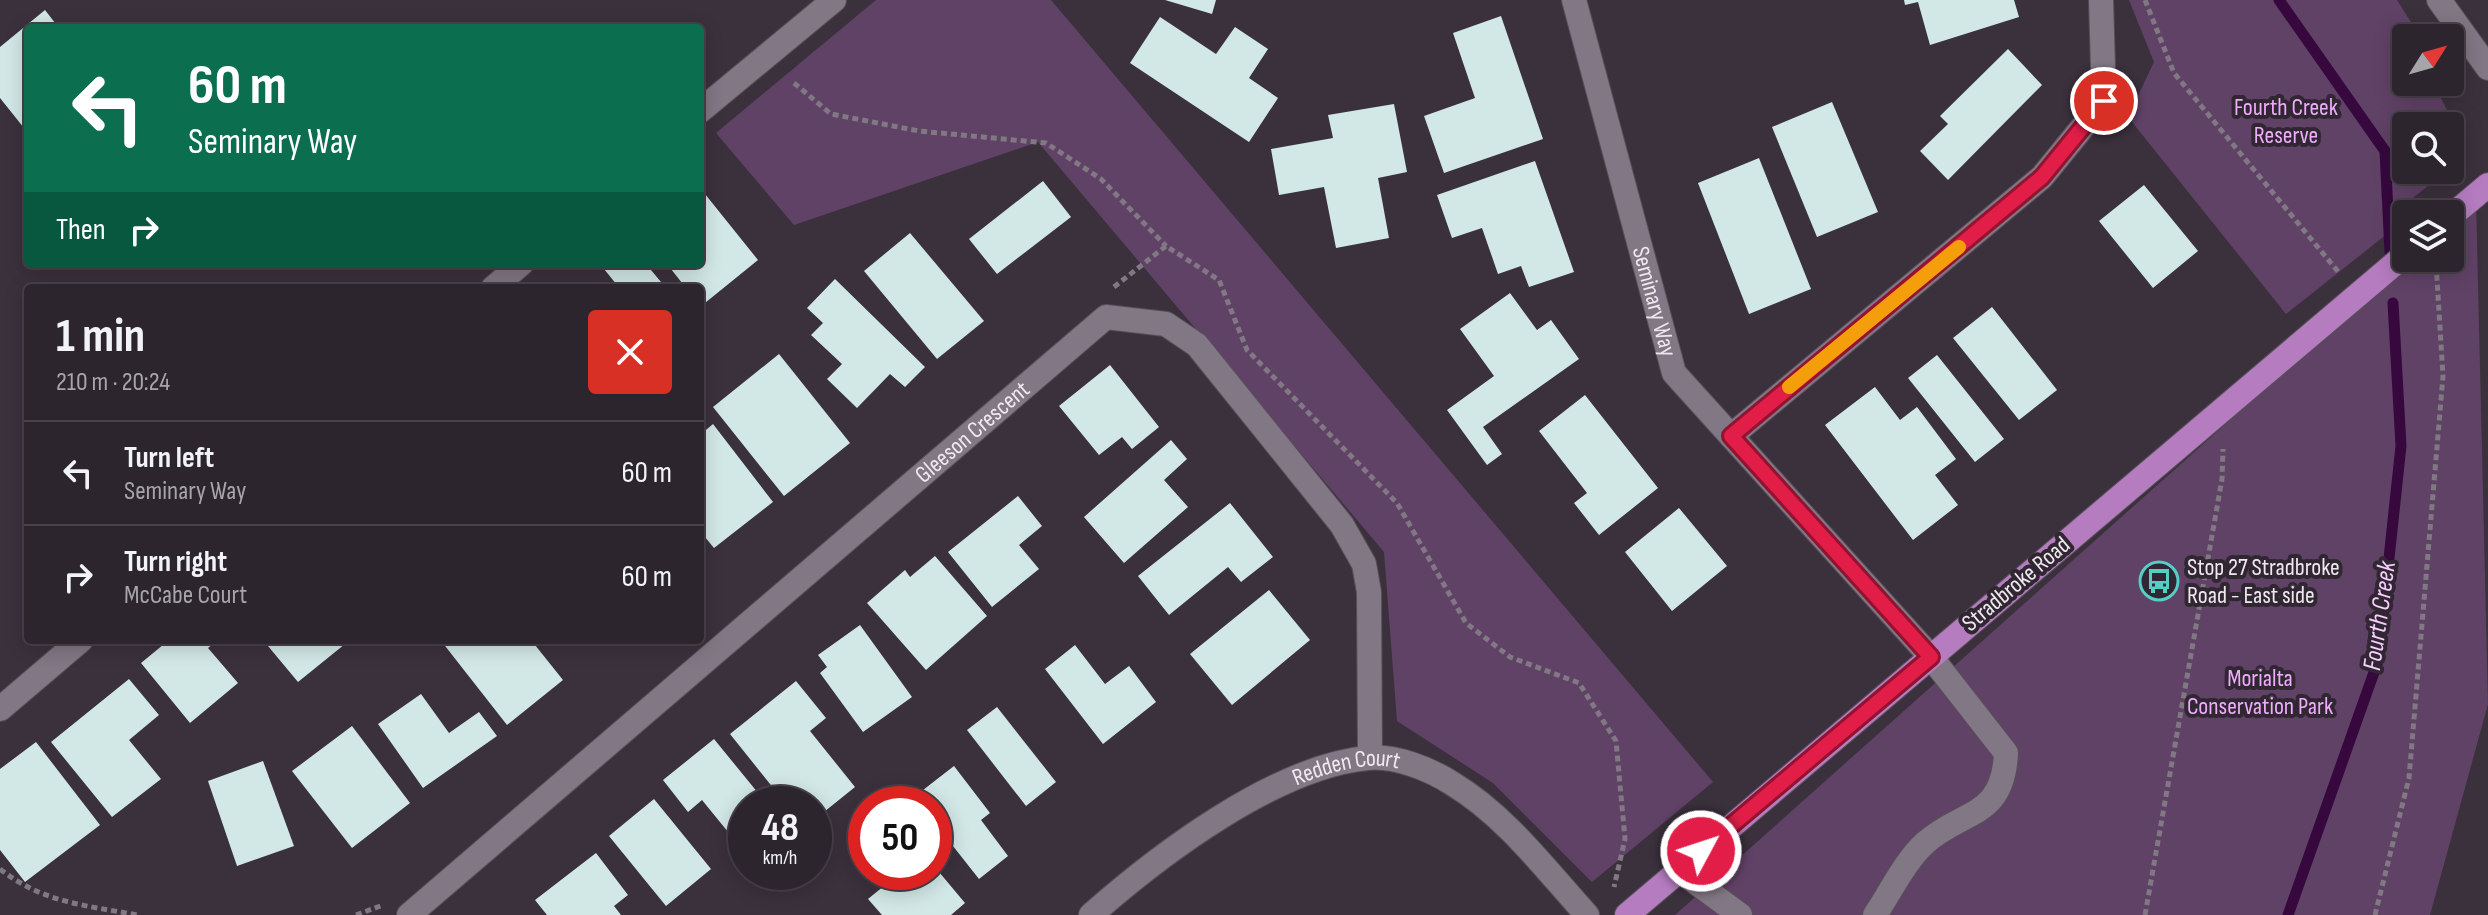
<!DOCTYPE html>
<html lang="en">
<head>
<meta charset="utf-8">
<style>
	:root { --surface:#2c252e; --page:#342d36; --text:#f1f3f6; --muted:#a6a5aa; --line:#48424a }
	body { margin:0; font-family:"Sofia Sans Condensed",sans-serif; background:var(--page); color:var(--text); height:100vh; display:flex; flex-direction:column; font-size:30px; white-space:nowrap }
	* { box-sizing:border-box; margin:0 }
	p { font-size:26px; color:var(--muted) }
	.icon { flex:none; width:44px; height:44px; fill:none; stroke:currentColor; stroke-width:2; stroke-linecap:round; stroke-linejoin:round }
	.map { position:relative; flex:1; overflow:hidden }
	.sheet { position:absolute; left:24px; top:284px; width:680px; height:360px; display:flex; flex-direction:column; background:var(--surface); border-radius:8px; box-shadow:0 4px 20px #0003,0 0 0 2px var(--line) }
	.sheet>* { flex:none }
	.guide { position:absolute; left:24px; top:24px; width:680px; height:244px; border-radius:8px; box-shadow:0 4px 20px #0003,0 0 0 2px var(--line); background:#0b6e4f; color:#fff; overflow:hidden }
	.needle { width:52px; rotate:53deg }
	.buttons { position:absolute; left:2392px; top:24px; display:grid; gap:16px }
	.buttons a { display:grid; place-items:center; width:72px; height:72px; border-radius:8px; background:var(--surface); box-shadow:0 4px 20px #0003,0 0 0 2px var(--line); font-size:40px }
	.speed { position:absolute; left:728px; top:786px; display:flex; gap:16px; font-size:40px; font-weight:700; text-align:center }
	.speed>* { display:grid; place-content:center; width:104px; height:104px; border-radius:50%; background:var(--surface); box-shadow:0 4px 20px #0003,0 0 0 2px var(--line); line-height:1 }
	.speed small { font-size:20px; font-weight:400 }
	.speed .limit { border:12px solid #d22; background:#fff; color:#111 }
	.pin { position:absolute; display:grid; place-items:center; width:68px; height:68px; color:#fff; margin:-34px; border:4px solid #fff; border-radius:50%; box-shadow:0 2px 8px #0007 }
	.me { position:absolute; width:88px; margin:-44px; rotate:50deg; stroke-linejoin:round; filter:drop-shadow(0 0 6px #0008) }
	.turn { display:flex; align-items:center; gap:28px; height:168px; padding:0 32px; font-size:36px }
	.turn .icon { width:104px; height:104px; stroke-width:2.5 }
	.turn b { display:block; font-size:56px; line-height:68px }
	.then { display:flex; align-items:center; height:76px; padding:0 32px; background:#0003; gap:16px; font-size:30px }
	.round { display:grid; place-items:center; flex:none; width:84px; height:84px; border-radius:8px; background:var(--page) }
	.head { display:flex; align-items:center; justify-content:space-between; height:136px; padding:0 32px }
	h1 { font-size:48px; font-weight:700; line-height:60px }
	ul { padding:0; list-style:none }
	li { display:flex; align-items:center; gap:24px; height:104px; padding:0 32px; border-top:2px solid var(--line) }
	li div { flex:1 }
	li b { display:block; font-size:30px }
	li em { font-style:normal }
	.map>svg:first-child { display:block }
	.green { fill:#614267 }
	.lines { fill:none; stroke-linecap:round; stroke-linejoin:round }
	.stream { stroke:#36083e; stroke-width:11 }
	.building { fill:#d2e8e6 }
	.minor-casing { stroke:#574f59; stroke-width:26 }
	.major-casing { stroke:#574f59; stroke-width:26 }
	.path { stroke:#807882; stroke-width:5; stroke-dasharray:6 4; stroke-linecap:butt }
	.minor { stroke:#827784; stroke-width:24 }
	.major { stroke:#b57cc0; stroke-width:24 }
	.route-casing { stroke:#92132f; stroke-width:20 }
	.route { stroke:#e11d48; stroke-width:14 }
	.slow { stroke:#f59e0b; stroke-width:14 }
	.labels { text-anchor:middle; dominant-baseline:central; stroke-width:8; stroke-linejoin:round; paint-order:stroke }
	.park-label { font-size:24px; fill:#f0acfe; stroke:#312732 }
	.street-label { font-size:24px; fill:#eee8ef; stroke:#312732 }
	.poi-label { font-size:24px; fill:#eee8ef; stroke:#312732; text-anchor:start }
	.water-label { font-size:26px; font-style:italic; fill:#f7ceff; stroke:#312732 }
</style>
</head>
<body>
<div class="map">
<svg width="2488" height="915" viewBox="0 0 2488 915">
	<rect width="100%" height="100%" fill="#3b313d"/>
	<g class="green">
		<polygon points="876,0 1051,0 1713,782 1592,882 1493,783 1397,721 1384,552 1038,142 794,225 716,133"/>
		<path d="M2129,0h268l24,38h-15v44h26c11,20 31,51 18,74v-30h-44v44h36l-5,9 -23,18 -17,29 -111,88 -158,-197 26,-55z"/>
		<polygon points="2476,200 2488,704 2430,915 1675,915 2412,258 2450,258 2450,224"/>
	</g>
	<g class="lines">
		<g class="stream">
			<polyline points="2279,0 2385,151 2390,252"/>
			<polyline points="2288,915 2378,661 2401,446 2393,303"/>
		</g>
	</g>
	<g class="building">
		<polygon points="1165,0 1216,0 1212,14"/>
		<polygon points="1904,0 2014,0 2019,17 1930,45 1918,2 1905,5"/>
		<polygon points="45,10 59,28 28,28 28,133 0,98 0,47"/>
		<polygon points="1501,16 1543,139 1444,173 1424,116 1475,98 1453,33"/>
		<polygon points="1160,17 1216,54 1235,27 1268,49 1249,78 1278,98 1249,142 1130,63"/>
		<polygon points="2008,49 2042,85 1948,180 1920,151 1948,124 1940,116"/>
		<polygon points="1832,102 1878,212 1817,237 1772,127"/>
		<polygon points="1394,104 1407,172 1378,178 1389,238 1336,248 1324,187 1279,195 1271,149 1333,138 1328,115"/>
		<polygon points="1759,158 1811,289 1749,314 1698,183"/>
		<polygon points="1535,161 1574,272 1529,287 1521,266 1498,274 1482,228 1452,238 1437,195"/>
		<polygon points="1043,181 1071,217 997,274 969,239"/>
		<polygon points="2144,185 2198,251 2153,288 2099,221"/>
		<polygon points="705,194 758,260 700,307 700,288 686,288 667,264 700,264 700,198"/>
		<polygon points="910,233 984,321 937,359 864,271"/>
		<polygon points="610,264 646,264 666,288 613,288 617,285 604,269"/>
		<polygon points="835,279 925,367 905,387 890,374 857,408 827,379 842,364 811,335 823,323 807,308"/>
		<polygon points="1510,293 1537,330 1551,320 1579,359 1483,427 1502,454 1487,465 1447,410 1494,376 1460,329"/>
		<polygon points="1992,307 2057,390 2019,420 1953,338"/>
		<polygon points="779,354 850,443 784,496 713,407"/>
		<polygon points="1937,355 2004,439 1975,462 1908,378"/>
		<polygon points="1110,365 1159,427 1132,449 1122,437 1099,455 1059,406"/>
		<polygon points="1875,387 1900,420 1917,407 1956,459 1935,475 1958,505 1913,540 1825,425"/>
		<polygon points="1585,395 1658,488 1599,535 1574,503 1587,493 1539,431"/>
		<polygon points="713,424 773,502 714,548 700,531 700,435"/>
		<polygon points="1171,440 1187,459 1164,480 1188,507 1124,563 1084,517"/>
		<polygon points="1018,496 1042,526 1019,545 1039,569 992,607 948,552"/>
		<polygon points="1230,503 1273,557 1241,582 1228,567 1169,615 1138,576"/>
		<polygon points="1679,508 1727,566 1672,611 1625,552"/>
		<polygon points="935,556 987,616 926,670 867,603 905,570 910,577"/>
		<polygon points="1269,590 1310,640 1232,705 1190,654"/>
		<polygon points="860,625 912,697 863,732 820,673 827,667 818,655"/>
		<polygon points="169,640 218,640 208,648 238,683 190,723 141,663"/>
		<polygon points="263,640 350,640 298,682"/>
		<polygon points="444,640 531,640 563,680 507,725 442,642"/>
		<polygon points="1075,645 1105,684 1129,666 1156,702 1103,744 1045,669"/>
		<polygon points="129,679 159,715 129,740 161,779 112,817 51,742"/>
		<polygon points="796,681 826,718 810,731 855,787 814,820 814,804 786,804 730,734"/>
		<polygon points="421,694 449,733 479,712 497,736 423,788 378,724"/>
		<polygon points="997,707 1056,782 1026,806 967,730"/>
		<polygon points="352,726 410,803 352,848 292,771"/>
		<polygon points="714,739 767,804 746,804 746,854 702,800 688,812 663,780"/>
		<polygon points="36,742 100,825 25,882 0,850 0,769"/>
		<polygon points="263,761 294,846 237,866 208,781"/>
		<polygon points="954,766 990,813 981,820 1008,856 979,879 934,822 934,804 920,804 914,797"/>
		<polygon points="654,799 711,869 666,906 609,836"/>
		<polygon points="596,853 628,895 614,906 621,915 547,915 535,900"/>
		<polygon points="934,866 965,903 951,915 882,915 868,899 901,872 934,872"/>
	</g>
	<g class="lines">
		<g class="minor-casing">
			<g id="minor">
				<path id="s1" d="M1574,0l100,373 257,284 75,96c-3,66 -43,56 -81,90 -20,18 -35,50 -50,72"/>
				<polyline points="2439,0 2488,68"/>
				<polyline points="700,111 834,0"/>
				<polyline points="493,288 521,264"/>
				<polyline points="1731,436 2042,177 2104,101 2101,0"/>
				<polyline points="0,709 81,640"/>
				<polyline points="1679,870 1740,915"/>
				<path id="s2" d="M409,915l697,-598 60,7 31,21 145,180 22,39 5,28 1,165"/>
				<path id="s3" d="M1091,915c68,-60 184,-148 276,-157 28,-3 63,11 86,26 53,32 93,86 134,131"/>
			</g>
		</g>
		<g class="major-casing">
			<g id="major">
				<polyline points="2450,217 2488,185"/>
				<polyline points="1627,915 2406,254"/>
			</g>
		</g>
		<g class="path">
			<polyline points="2145,0 2174,73 2340,274"/>
			<polyline points="794,83 831,114 919,131 1046,143 1101,179 1166,246"/>
			<polyline points="1114,287 1166,246 1219,280 1247,350 1397,503 1466,623 1510,657 1579,683 1616,741 1625,839 1614,887"/>
			<path d="M0,869c43,34 85,36 137,46"/>
			<polyline points="356,915 383,905"/>
			<polyline points="2145,915 2222,479 2223,449"/>
			<polyline points="2375,915 2409,778 2443,376 2436,263"/>
		</g>
		<use href="#minor" class="minor"/>
		<use href="#major" class="major"/>
	</g>
	<g class="lines">
		<g class="route-casing">
			<polyline id="route" points="1701,851 1931,657 1731,436 2042,177 2104,101"/>
		</g>
		<use href="#route" class="route"/>
		<polyline class="slow" points="1789,387 1959,247"/>
	</g>
	<defs>
		<g id="bus-ring" transform="scale(2)"><circle r="9.5" fill="#312732" stroke="#55cec5" stroke-width="1.5"/><path d="M-5-6H5V4H4V6H2V4H-2V6H-4V4H-5ZM-3.5-4V0h7V-4ZM-3.5 1.2v1.5H-2V1.2ZM2 1.2v1.5H3.5V1.2Z" fill="#55cec5"/></g>
	</defs>
	<g fill-rule="evenodd">
		<use href="#bus-ring" x="2159" y="581"/>
	</g>
	<g class="labels">
		<g class="park-label">
			<text x="2286" y="107">Fourth Creek<tspan x="2286" dy="28">Reserve</tspan></text>
			<text x="2260" y="678">Morialta<tspan x="2260" dy="28">Conservation Park</tspan></text>
		</g>
		<g class="street-label">
			<text stroke="none"><textPath href="#s1" startOffset="312">Seminary Way</textPath></text>
			<text stroke="none"><textPath href="#s2" startOffset="742">Gleeson Crescent</textPath></text>
			<text transform="translate(2016 584) rotate(-40)">Stradbroke Road</text>
			<text stroke="none"><textPath href="#s3" startOffset="300">Redden Court</textPath></text>
		</g>
		<g class="poi-label">
			<text x="2187" y="567">Stop 27 Stradbroke<tspan x="2187" dy="28">Road - East side</tspan></text>
		</g>
		<g class="water-label">
			<text transform="translate(2380 616) rotate(-82)">Fourth Creek</text>
		</g>
	</g>
</svg>
<div class="buttons">
<a><svg class="needle" viewBox="-14 -14 28 28"><path d="M0-13l5 13h-10z" fill="#e53935"/><path d="M0 13l5-13h-10z" fill="#a6a5aa"/></svg></a>
<a><svg class="icon" aria-label="search" viewBox="0 0 24 24"><circle cx="10" cy="10" r="6"/><path d="M15 15l6 6"/></svg></a>
<a><svg class="icon" aria-label="layers" viewBox="0 0 24 24"><path d="M12 4l9 5-9 5-9-5zM3 14l9 5 9-5"/></svg></a>
</div>
<div class="speed"><div>48<small>km/h</small></div><div class="limit">50</div></div>
<div class="pin" style="left:2104px;top:101px;background:#d93025"><svg class="icon" aria-label="arrive" viewBox="0 0 24 24"><path d="M6 21V4h12l-3 4 3 4H6"/></svg></div>
<svg class="me" style="left:1701px;top:851px" viewBox="-20 -20 40 40"><circle r="17" fill="#e11d48" stroke="#fff" stroke-width="3"/><path d="M0-11L8 9 0 5-8 9z" fill="#fff"/></svg>
<div class="guide">
<div class="turn"><svg class="icon" aria-label="left" viewBox="0 0 24 24"><path d="M17 20v-9H6M10 6l-5 5 5 5"/></svg><div><b>60 m</b>Seminary Way</div></div>
<div class="then">Then<svg class="icon" aria-label="right" viewBox="0 0 24 24"><path d="M7 20v-9h11M14 6l5 5-5 5"/></svg></div>
</div>
<section class="sheet">
<div class="head"><div><h1>1 min</h1><p>210 m · 20:24</p></div><a class="round" style="background:#d93025;color:#fff"><svg class="icon" aria-label="close" viewBox="0 0 24 24"><path d="M6 6l12 12M18 6L6 18"/></svg></a></div>
<ul>
<li><svg class="icon" aria-label="left" viewBox="0 0 24 24"><path d="M17 20v-9H6M10 6l-5 5 5 5"/></svg><div><b>Turn left</b><p>Seminary Way</p></div><em>60 m</em></li>
<li><svg class="icon" aria-label="right" viewBox="0 0 24 24"><path d="M7 20v-9h11M14 6l5 5-5 5"/></svg><div><b>Turn right</b><p>McCabe Court</p></div><em>60 m</em></li>
</ul>
</section>
</div>
</body>
</html>
